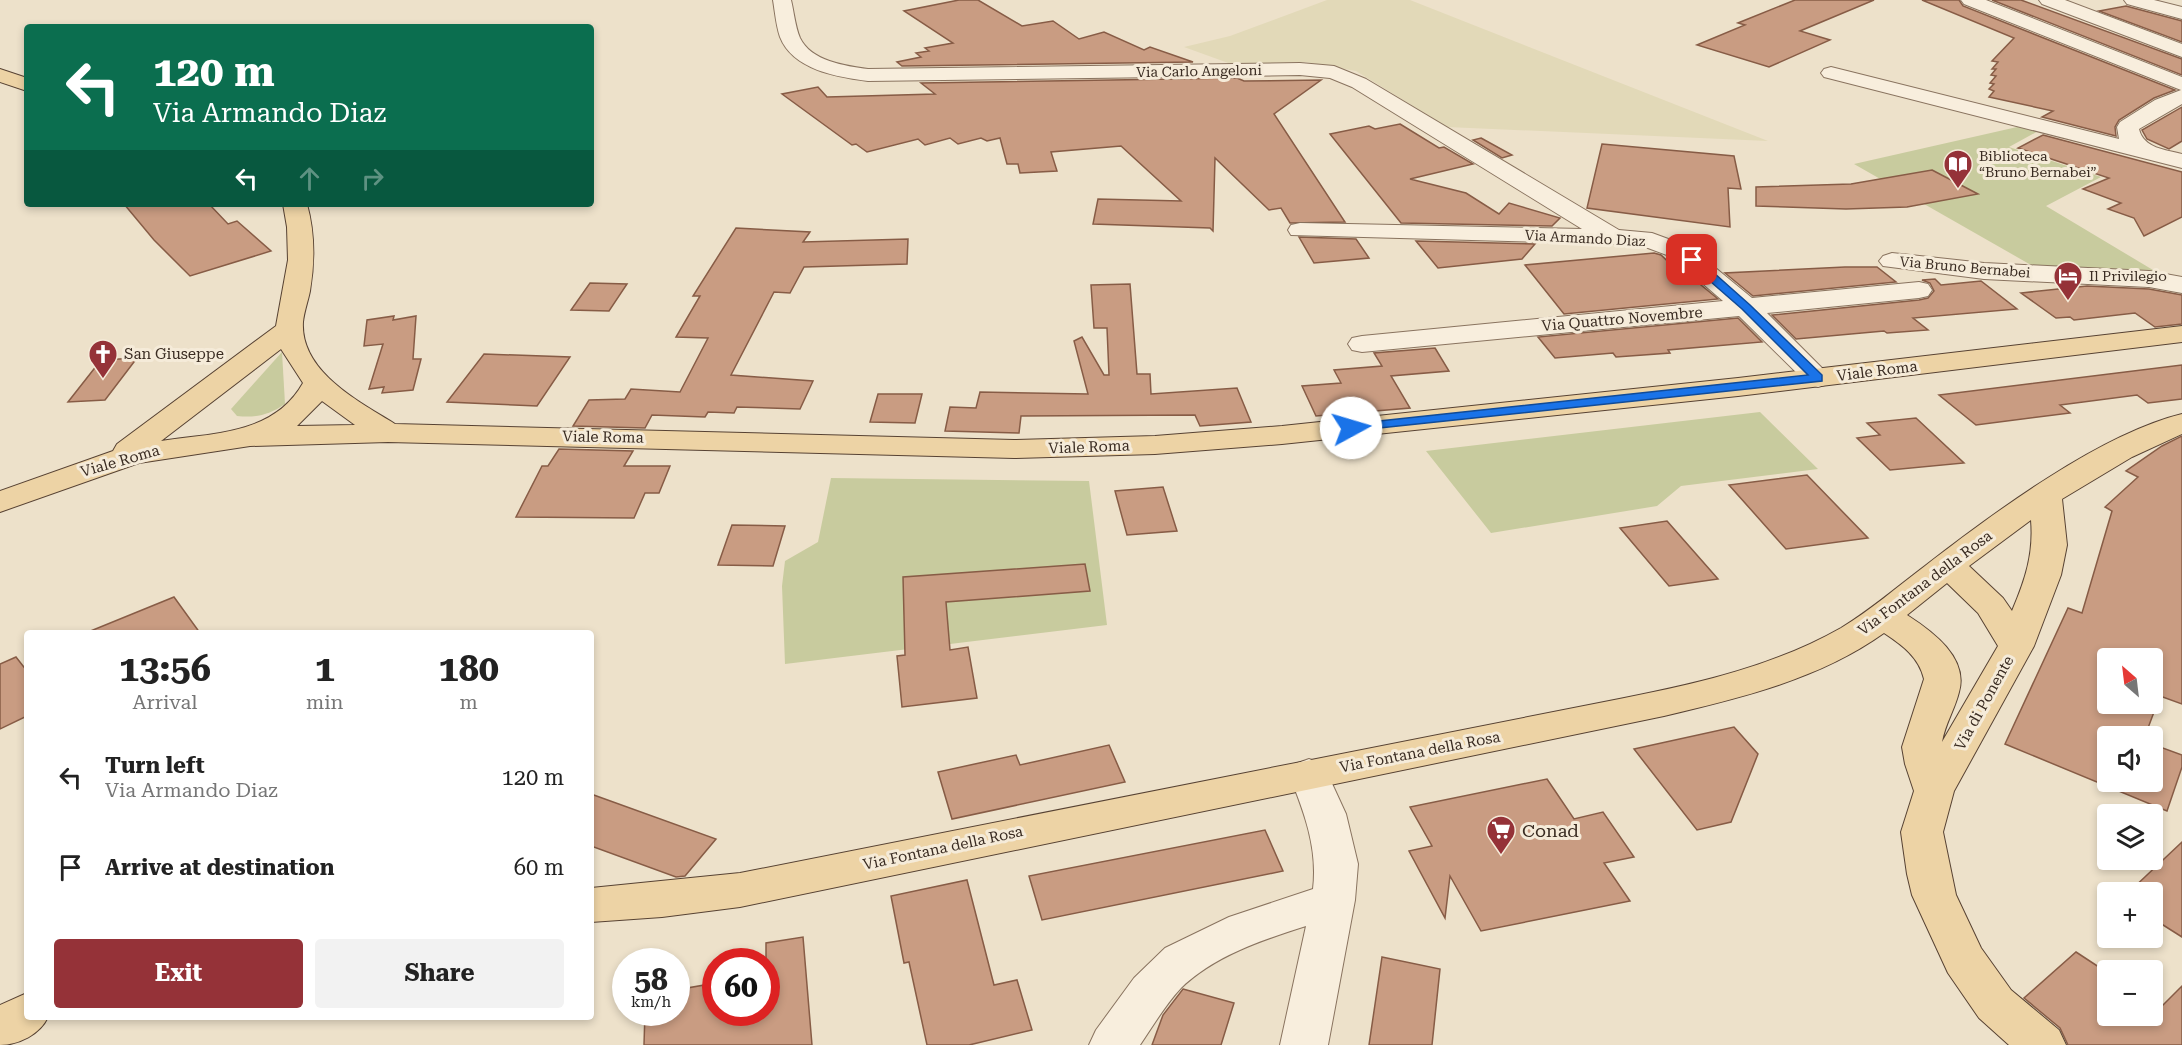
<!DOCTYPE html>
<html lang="en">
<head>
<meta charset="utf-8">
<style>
	:root { --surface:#fff; --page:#f2f2f2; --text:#222; --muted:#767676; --accent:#953238 }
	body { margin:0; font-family:"Roboto Serif",serif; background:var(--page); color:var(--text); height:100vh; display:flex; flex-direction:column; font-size:22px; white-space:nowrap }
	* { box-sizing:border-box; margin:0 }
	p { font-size:20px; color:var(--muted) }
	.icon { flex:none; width:33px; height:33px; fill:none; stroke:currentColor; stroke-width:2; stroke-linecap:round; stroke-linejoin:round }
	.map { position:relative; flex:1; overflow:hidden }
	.panel { position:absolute; left:24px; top:630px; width:570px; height:390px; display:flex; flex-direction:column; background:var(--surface); border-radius:6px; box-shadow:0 3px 9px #0003 }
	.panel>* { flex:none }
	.guide { position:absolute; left:24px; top:24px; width:570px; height:183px; border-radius:6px; box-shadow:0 3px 9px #0003; background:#0b6e4f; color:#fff; overflow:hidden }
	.needle { width:39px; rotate:332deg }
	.fabs { position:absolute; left:2097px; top:648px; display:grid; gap:12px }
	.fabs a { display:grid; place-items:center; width:66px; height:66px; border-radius:6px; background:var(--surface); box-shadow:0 3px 9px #0003; font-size:30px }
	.speed { position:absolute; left:612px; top:948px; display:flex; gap:12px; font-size:30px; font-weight:700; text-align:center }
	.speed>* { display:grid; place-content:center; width:78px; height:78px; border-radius:50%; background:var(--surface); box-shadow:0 3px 9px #0003; line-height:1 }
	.speed small { font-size:15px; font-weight:400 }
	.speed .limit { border:9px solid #d22; background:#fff; color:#111 }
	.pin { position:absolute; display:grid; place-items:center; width:51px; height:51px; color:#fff; margin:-26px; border-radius:12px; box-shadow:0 3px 9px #0006 }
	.me { position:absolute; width:66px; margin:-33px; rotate:84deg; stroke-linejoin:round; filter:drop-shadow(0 0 4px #0008) }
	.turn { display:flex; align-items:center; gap:21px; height:126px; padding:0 30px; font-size:27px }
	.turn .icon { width:78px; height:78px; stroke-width:2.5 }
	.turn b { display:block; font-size:42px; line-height:51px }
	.lanes { display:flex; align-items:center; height:57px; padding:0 30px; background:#0003; justify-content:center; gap:30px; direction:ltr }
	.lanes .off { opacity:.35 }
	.eta { display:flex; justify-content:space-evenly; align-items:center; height:102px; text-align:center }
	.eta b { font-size:36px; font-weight:700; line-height:42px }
	.action { display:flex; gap:12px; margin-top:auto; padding:12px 30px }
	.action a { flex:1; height:69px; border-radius:6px; background:var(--accent); color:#fff; font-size:24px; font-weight:700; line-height:69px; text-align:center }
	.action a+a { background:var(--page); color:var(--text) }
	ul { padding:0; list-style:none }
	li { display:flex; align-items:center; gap:18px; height:90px; padding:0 30px }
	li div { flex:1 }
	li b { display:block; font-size:22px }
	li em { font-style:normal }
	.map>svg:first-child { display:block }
	.farmland { fill:#e2d9b8 }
	.green { fill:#c8cb9e }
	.building { fill:#c99c82; stroke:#875c46; stroke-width:1.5; fill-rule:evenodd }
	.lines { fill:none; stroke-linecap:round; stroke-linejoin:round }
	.minor-casing { stroke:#89735f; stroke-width:2 }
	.major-casing { stroke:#574233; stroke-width:2 }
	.minor { fill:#f8eedd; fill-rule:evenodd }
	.major { fill:#edd3a5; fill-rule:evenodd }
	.route { fill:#1a73e8; stroke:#114b97; stroke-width:1.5 }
	.labels { text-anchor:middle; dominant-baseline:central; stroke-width:6; stroke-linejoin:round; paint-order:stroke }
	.far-street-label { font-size:14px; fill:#3a2c22; stroke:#f5ebd9 }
	.far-poi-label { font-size:14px; fill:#3a2c22; stroke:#f5ebd9; text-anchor:start }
	.street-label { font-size:15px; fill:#3a2c22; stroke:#f5ebd9 }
	.poi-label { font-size:15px; fill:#3a2c22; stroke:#f5ebd9; text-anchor:start }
	.near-poi-label { font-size:18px; fill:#3a2c22; stroke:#f5ebd9; text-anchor:start }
</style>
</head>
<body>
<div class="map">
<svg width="2182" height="1045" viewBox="0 0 2182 1045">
	<rect width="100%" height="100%" fill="#ede1ca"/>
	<polygon class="farmland" points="1327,0 1410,0 1768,141 1447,127 1356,71 1306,62 1231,64 1184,47 1230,36"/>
	<g class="green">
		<polygon points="2026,125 2042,129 2009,147 2101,177 2046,206 2163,276 2038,269 1854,164"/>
		<path d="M282,352l3,52c-16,11 -29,14 -48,12l-6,-7z"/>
		<polygon points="1760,412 1818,469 1681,486 1657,506 1491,533 1426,451"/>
		<polygon points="831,478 1089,481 1107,625 785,664 782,586 785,561 818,542"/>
	</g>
	<g class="building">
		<polygon points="959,0 978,0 1022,26 1053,21 1079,39 1104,32 1144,50 1150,47 1193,62 902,66 897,62 921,57 916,53 929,51 925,48 953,43 904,11"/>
		<polygon points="1795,0 1874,0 1800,31 1830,40 1769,67 1697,45 1745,25 1738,23"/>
		<polygon points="1922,0 1959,0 1963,6 2175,90 2154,98 2119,120 2115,127 2116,136 2042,117 2053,111 1989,97 1994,91 1989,89 1994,84 1990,83 1996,76 1991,75 1996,69 1992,69 1998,62 1992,61 2014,38"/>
		<polygon points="1992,0 2021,0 2182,59 2182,75"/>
		<polygon points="2126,6 2182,21 2182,42 2099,11"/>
		<polygon points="1237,78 1244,81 1321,80 1274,114 1345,222 1290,223 1281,208 1269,210 1215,158 1213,231 1210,228 1093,224 1098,199 1181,201 1121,146 1051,152 1057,171 1020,173 1018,164 1007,164 1000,138 987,141 981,138 958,144 950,138 925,145 918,139 867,152 856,144 852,145 782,94 818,87 827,97 935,94 921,83"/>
		<polygon points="2182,107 2182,141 2169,149 2147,139 2142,130"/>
		<polygon points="1400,124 1439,148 1444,147 1473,164 1410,179 1466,193 1499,214 1509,203 1560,218 1552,226 1401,223 1330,134 1369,126 1375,129"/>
		<polygon points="2043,135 2182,172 2182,217 2144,236 2134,218 2108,209 2121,203 2083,189 2109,178 2018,148"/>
		<polygon points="1481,138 1512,155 1502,158 1473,140"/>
		<polygon points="1602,144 1734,156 1741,189 1728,188 1730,227 1587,208"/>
		<polygon points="1932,170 1978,194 1907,207 1846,209 1756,206 1756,187 1851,184"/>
		<polygon points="124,204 209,204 228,224 237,221 271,251 190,276 154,240"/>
		<polygon points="736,228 810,232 803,242 908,239 907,264 804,267 790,293 774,292 731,375 813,381 800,409 737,407 734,413 708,412 705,417 652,415 645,428 573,426 589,400 625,399 631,389 680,392 708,338 676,337 700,296 693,296"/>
		<polygon points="1299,237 1356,239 1369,258 1314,263"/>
		<polygon points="1416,241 1535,244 1522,259 1438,268"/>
		<polygon points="1654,253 1661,255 1683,276 1690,276 1718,299 1564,314 1525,265"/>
		<polygon points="1845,267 1877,267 1896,282 1753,296 1725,273"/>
		<polygon points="1935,279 1941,285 1981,281 2017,309 1913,318 1928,330 1887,333 1884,331 1796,339 1772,315 1919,300 1928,298 1934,291 1930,283 1922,280"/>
		<polygon points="590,283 627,284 609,311 571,310"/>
		<polygon points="1130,284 1137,374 1150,374 1151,394 1237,388 1251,422 1200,426 1195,415 1021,416 1019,433 945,431 950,407 976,408 980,392 1088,394 1074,341 1082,337 1104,375 1109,375 1107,328 1094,328 1091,285"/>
		<polygon points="2087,286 2149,289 2182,295 2182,324 2155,327 2135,313 2074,320 2070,317 2056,318 2021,293"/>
		<polygon points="394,316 393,320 416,316 413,359 421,359 413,390 382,393 384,387 369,389 383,344 364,346 367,320"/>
		<polygon points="1738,318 1762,342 1668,350 1670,353 1616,357 1613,353 1555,358 1538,337"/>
		<polygon points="1435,348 1449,371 1391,376 1410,408 1316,416 1302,386 1341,383 1334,370 1382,366 1374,353"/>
		<polygon points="484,354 570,357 537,406 447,402"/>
		<polygon points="137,358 105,400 68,402 101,360"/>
		<polygon points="2182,365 2182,399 2148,403 2137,395 2060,405 2070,413 1976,425 1939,395"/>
		<polygon points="878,394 922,394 915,423 870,422"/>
		<polygon points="1916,418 1964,463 1890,470 1857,438 1880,435 1867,423"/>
		<path d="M2182,436v268l-22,-8 -15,40h-37v46h44v-38l30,11v12l-15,44 -162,-67 63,-136 14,5 30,-102 -7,-4 33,-30 -12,-6 36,-25zM2108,658h44v46h-44z"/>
		<polygon points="559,449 633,451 624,466 670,466 659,493 645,493 634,518 516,517 542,466 548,466"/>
		<polygon points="1807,475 1868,538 1786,549 1729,485"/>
		<polygon points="1163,487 1177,531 1127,535 1115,491"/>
		<polygon points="1667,521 1718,579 1669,586 1620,528"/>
		<polygon points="732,525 785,526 773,566 718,565"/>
		<polygon points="1085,564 1090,591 946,602 950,650 968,647 977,698 902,707 897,656 905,655 903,577"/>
		<polygon points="174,597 200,633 88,633 88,632"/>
		<polygon points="16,657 27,671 27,716 0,729 0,664"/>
		<polygon points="1734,727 1758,754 1731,822 1697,830 1634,749"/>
		<polygon points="1109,745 1125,782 952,819 938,772 1016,755 1020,765"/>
		<polygon points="1547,779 1574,819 1603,812 1634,857 1604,863 1630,901 1481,931 1450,876 1445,918 1409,851 1432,846 1410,807"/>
		<polygon points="591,794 716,839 685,876 676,877 591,846"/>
		<polygon points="1265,830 1283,871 1042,920 1029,876"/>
		<polygon points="2182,842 2182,937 2152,918 2152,892 2129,892"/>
		<polygon points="967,880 994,985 1017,980 1032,1030 969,1045 927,1045 909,962 904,963 891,896"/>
		<polygon points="803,937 812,1045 644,1045 645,1012 676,1012 676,990 716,983 716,1012 766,1012 766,943"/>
		<polygon points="2076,952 2108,973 2108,1016 2152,1016 2182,986 2182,1045 2068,1045 2060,1028 2024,998"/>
		<polygon points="1382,957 1440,969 1432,1045 1369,1045"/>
		<polygon points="1183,989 1234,1003 1221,1045 1152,1045 1163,1015"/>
	</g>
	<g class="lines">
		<g class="minor-casing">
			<g id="minor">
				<path d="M773,0h18c3,12 4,26 9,38 11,23 45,28 68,31l432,-6 34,3 32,13 253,151 33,3 38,14 62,51 167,-16 9,2 4,6 -4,6 -9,2 -152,15 65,65 -4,6 -10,3 -10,-3 -69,-68 -377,36 -10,-2 -4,-6 4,-6 10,-2 361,-35 -51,-44 -24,-9 -35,-4 -322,-9 -3,-5 3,-5 9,-2 282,6 -230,-142 -22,-9 -30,-3 -432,6c-31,-4 -75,-11 -88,-44 -4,-12 -5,-25 -7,-37z"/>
				<path d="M1961,0h25l196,77v27l-43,25c4,19 27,21 43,25v14l-358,-91 -3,-4 3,-4 7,-2 288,72 -2,-12 3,-5 35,-22 26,-10 -217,-86z"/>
				<polygon points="2039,0 2065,0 2182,44 2182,57 2042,4"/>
				<polygon points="2124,0 2154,0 2182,7 2182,19 2127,4"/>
				<polygon points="1892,253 1984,263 2149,271 2182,277 2182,293 2149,287 1984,279 1883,266 1879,261 1883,256"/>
				<path d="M1309,759l14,5 23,50 12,50 -3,36 -27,145h-48l26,-119c-44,14 -92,30 -125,62 -16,17 -28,38 -41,57h-51l7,-15 38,-52 31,-30 64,-31 84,-28c5,-41 -9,-77 -24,-115l6,-10z"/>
			</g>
		</g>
		<g class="major-casing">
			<g id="major">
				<polygon points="0,69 27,78 27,91 0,82"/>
				<path d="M283,204h24c8,29 8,57 3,87 -2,10 -6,21 -7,31 -3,50 57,80 92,102l619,16 141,-4 127,-10 456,-48 444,-52v16l-444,54 -456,48 -127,10 -141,4 -626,-16 -138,4 -111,17 -139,49v-21l113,-40 4,-7 159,-118 12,-66 -1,-33zM281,349l22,34c-29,52 -91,50 -142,58zM322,401l33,24 -58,1z"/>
				<path d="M2182,414v20l-50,23 -70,42 5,46 -6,30 -27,71 -80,145 -11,41 13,63 25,53 30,42 48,40 7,15h-57l-30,-27 -31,-45 -36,-78 -5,-21 -6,-42 13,-41 -9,-27 -3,-17 22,-68c-5,-22 -22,-34 -40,-46 -64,46 -144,65 -220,83l-924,191 -78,10 -71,5v-34l149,-15 859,-170c83,-16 168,-33 242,-75 30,-18 56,-41 84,-62 67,-52 175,-132 257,-152zM2031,520c3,34 -6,60 -19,91l-9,-13 -34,-32zM1947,583l31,30 20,33 -56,96c3,-18 13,-33 17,-50 10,-34 -27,-61 -52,-77z"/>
				<path d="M27,993v24h21c-8,17 -29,28 -48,28v-40z"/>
			</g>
		</g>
		<use href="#minor" class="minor"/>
		<use href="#major" class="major"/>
	</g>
	<polygon class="route" points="1688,257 1696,257 1750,305 1822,375 1822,381 1351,431 1344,428 1351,424 1808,375 1742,309 1688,262"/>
	<defs>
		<g id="library-pin" transform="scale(1.5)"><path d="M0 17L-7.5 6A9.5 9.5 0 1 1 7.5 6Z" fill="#953238" stroke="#f5ebd9"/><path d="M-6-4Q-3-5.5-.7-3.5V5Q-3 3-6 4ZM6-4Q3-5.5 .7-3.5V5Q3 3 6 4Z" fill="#fff"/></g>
		<g id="hotel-pin" transform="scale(1.5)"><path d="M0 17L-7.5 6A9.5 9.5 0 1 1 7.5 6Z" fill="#953238" stroke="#f5ebd9"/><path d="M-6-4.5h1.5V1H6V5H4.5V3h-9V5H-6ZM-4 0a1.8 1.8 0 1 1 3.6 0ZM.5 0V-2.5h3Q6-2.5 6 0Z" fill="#fff"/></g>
		<g id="church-pin" transform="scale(1.5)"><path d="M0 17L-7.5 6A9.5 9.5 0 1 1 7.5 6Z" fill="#953238" stroke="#f5ebd9"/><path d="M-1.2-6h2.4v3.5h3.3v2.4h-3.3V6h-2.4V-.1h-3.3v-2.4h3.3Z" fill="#fff"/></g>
		<g id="supermarket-pin" transform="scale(1.5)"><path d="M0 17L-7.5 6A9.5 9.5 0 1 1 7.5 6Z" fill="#953238" stroke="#f5ebd9"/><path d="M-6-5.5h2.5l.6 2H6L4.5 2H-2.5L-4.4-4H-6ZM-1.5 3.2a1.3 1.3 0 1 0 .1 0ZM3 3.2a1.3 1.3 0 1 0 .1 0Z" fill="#fff"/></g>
	</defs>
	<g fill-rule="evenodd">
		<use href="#library-pin" x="1958" y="164"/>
		<use href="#hotel-pin" x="2068" y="276"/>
		<use href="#church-pin" x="103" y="354"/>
		<use href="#supermarket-pin" x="1501" y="830"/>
	</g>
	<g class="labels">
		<g class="far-street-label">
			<text transform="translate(1199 71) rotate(-1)">Via Carlo Angeloni</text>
			<text transform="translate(1585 238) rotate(3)">Via Armando Diaz</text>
			<text transform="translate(1965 267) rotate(5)">Via Bruno Bernabei</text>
		</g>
		<g class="far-poi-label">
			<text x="1979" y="156">Biblioteca<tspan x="1979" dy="16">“Bruno Bernabei”</tspan></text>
			<text x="2089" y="276">Il Privilegio</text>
		</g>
		<g class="street-label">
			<text transform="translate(1622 319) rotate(-5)">Via Quattro Novembre</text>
			<text transform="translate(1877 371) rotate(-7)">Viale Roma</text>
			<text transform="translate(603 437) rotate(1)">Viale Roma</text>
			<text transform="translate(1089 447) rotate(-2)">Viale Roma</text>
			<text transform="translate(120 461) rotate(-16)">Viale Roma</text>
			<text transform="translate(1925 583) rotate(-37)">Via Fontana della Rosa</text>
			<text transform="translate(1984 703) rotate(-61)">Via di Ponente</text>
			<text transform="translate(1420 752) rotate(-11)">Via Fontana della Rosa</text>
			<text transform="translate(943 848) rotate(-12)">Via Fontana della Rosa</text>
		</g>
		<g class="poi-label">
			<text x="124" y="354">San Giuseppe</text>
		</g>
		<g class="near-poi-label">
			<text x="1522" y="830">Conad</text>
		</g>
	</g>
</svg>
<div class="fabs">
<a><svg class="needle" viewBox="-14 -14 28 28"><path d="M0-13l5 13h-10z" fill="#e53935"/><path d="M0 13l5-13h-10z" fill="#767676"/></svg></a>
<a><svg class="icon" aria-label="sound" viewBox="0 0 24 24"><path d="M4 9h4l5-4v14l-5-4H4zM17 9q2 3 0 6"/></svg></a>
<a><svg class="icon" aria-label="layers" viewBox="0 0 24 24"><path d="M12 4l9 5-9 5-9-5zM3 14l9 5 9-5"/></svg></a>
<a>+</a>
<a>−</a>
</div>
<div class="speed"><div>58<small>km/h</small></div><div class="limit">60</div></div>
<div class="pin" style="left:1692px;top:260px;background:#d93025"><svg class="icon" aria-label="arrive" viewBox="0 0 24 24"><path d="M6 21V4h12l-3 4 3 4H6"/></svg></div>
<svg class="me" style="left:1351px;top:428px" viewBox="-20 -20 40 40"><circle r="19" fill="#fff"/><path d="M0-13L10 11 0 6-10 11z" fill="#1a73e8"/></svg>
<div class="guide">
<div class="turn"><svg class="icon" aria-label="left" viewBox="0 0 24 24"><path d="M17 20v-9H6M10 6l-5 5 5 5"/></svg><div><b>120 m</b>Via Armando Diaz</div></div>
<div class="lanes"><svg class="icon" aria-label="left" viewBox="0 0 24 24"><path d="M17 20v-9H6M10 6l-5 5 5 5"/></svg><svg class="icon off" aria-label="ahead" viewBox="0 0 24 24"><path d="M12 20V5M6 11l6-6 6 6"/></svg><svg class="icon off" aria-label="right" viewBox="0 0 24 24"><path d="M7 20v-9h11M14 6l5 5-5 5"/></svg></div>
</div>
<section class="panel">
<div class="eta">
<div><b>13:56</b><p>Arrival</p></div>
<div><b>1</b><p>min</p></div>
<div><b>180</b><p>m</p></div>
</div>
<ul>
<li><svg class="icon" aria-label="left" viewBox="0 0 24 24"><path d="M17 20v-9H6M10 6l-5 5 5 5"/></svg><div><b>Turn left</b><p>Via Armando Diaz</p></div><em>120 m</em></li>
<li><svg class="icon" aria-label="arrive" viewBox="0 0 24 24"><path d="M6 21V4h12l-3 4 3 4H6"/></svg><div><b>Arrive at destination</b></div><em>60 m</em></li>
</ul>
<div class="action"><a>Exit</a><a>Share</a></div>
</section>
</div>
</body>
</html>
